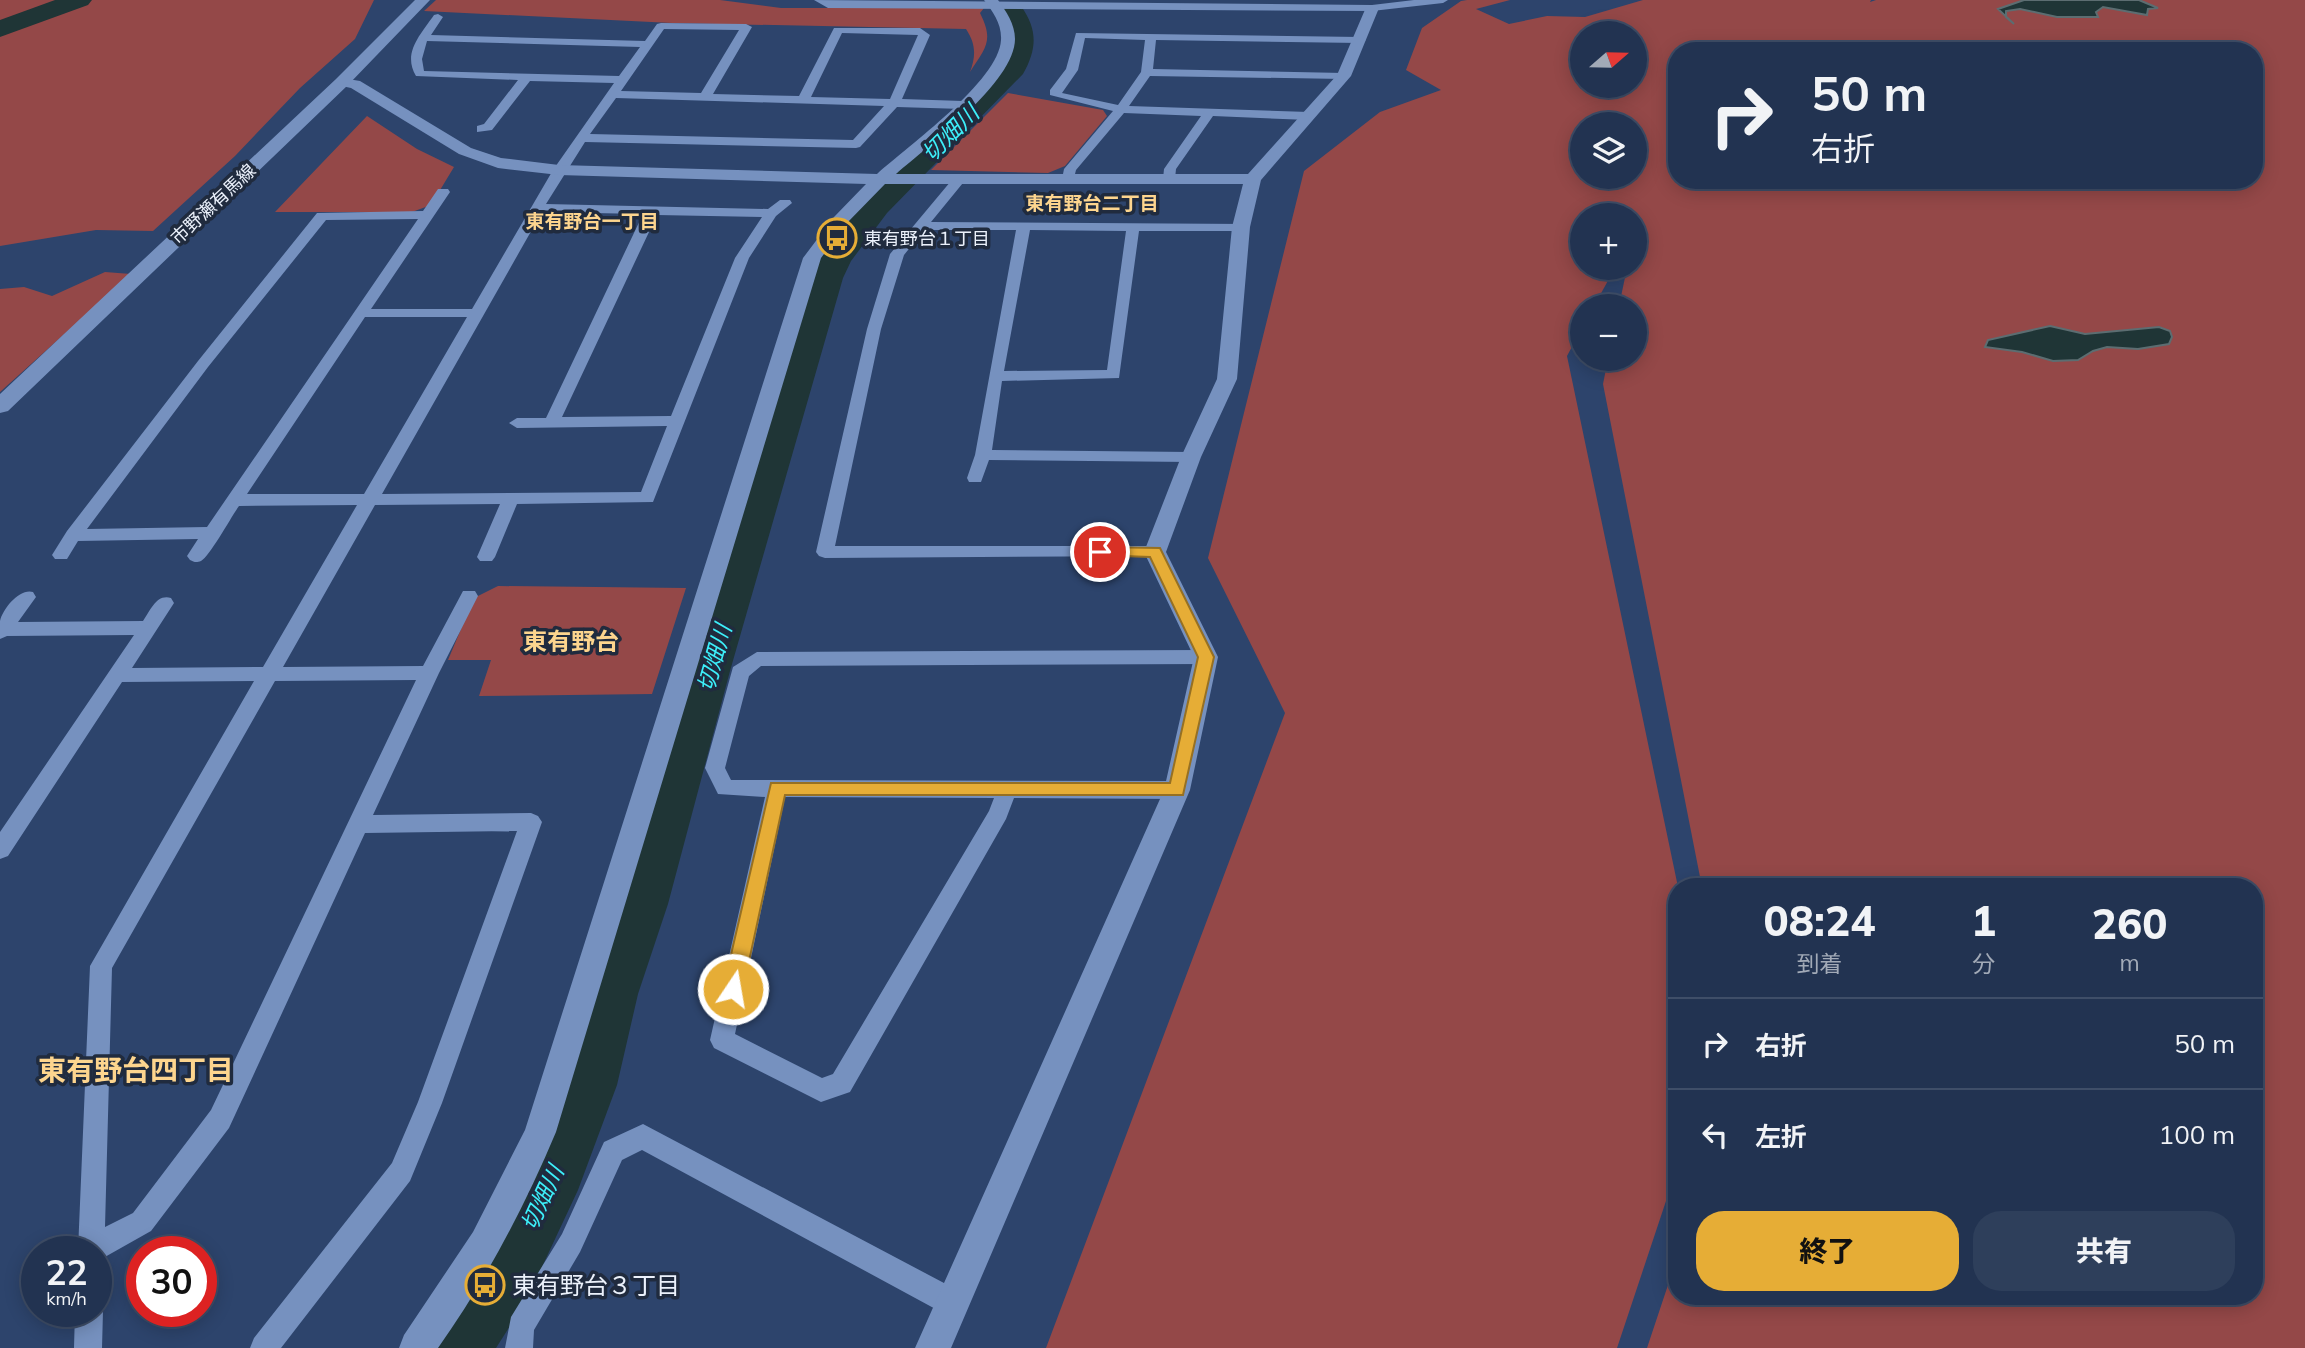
<!DOCTYPE html>
<html lang="ja">
<head>
<meta charset="utf-8">
<style>
	:root { --surface:#223351; --page:#2e3f5b; --text:#f1f3f6; --muted:#a2aab7; --line:#3f4e68; --accent:#e6ad36 }
	body { margin:0; font-family:Mulish,"Noto Sans JP",sans-serif; background:var(--page); color:var(--text); height:100vh; display:flex; flex-direction:column; font-size:26px; white-space:nowrap }
	* { box-sizing:border-box; margin:0 }
	p { font-size:23px; color:var(--muted) }
	.icon { flex:none; width:38px; height:38px; fill:none; stroke:currentColor; stroke-width:2; stroke-linecap:round; stroke-linejoin:round }
	.map { position:relative; flex:1; overflow:hidden }
	.panel { position:absolute; left:1668px; top:878px; width:595px; height:427px; display:flex; flex-direction:column; background:var(--surface); border-radius:28px; box-shadow:0 4px 18px #0003,0 0 0 2px var(--line) }
	.panel>* { flex:none }
	.guide { position:absolute; left:1668px; top:42px; width:595px; height:147px; border-radius:28px; box-shadow:0 4px 18px #0003,0 0 0 2px var(--line); background:#223351; color:var(--text); overflow:hidden }
	.needle { width:46px; rotate:70deg }
	.tools { position:absolute; left:1570px; top:21px; display:grid; gap:14px }
	.tools a { display:grid; place-items:center; width:77px; height:77px; border-radius:50%; background:var(--surface); box-shadow:0 4px 18px #0003,0 0 0 2px var(--line); font-size:35px }
	.speed { position:absolute; left:21px; top:1236px; display:flex; gap:14px; font-size:35px; font-weight:700; text-align:center }
	.speed>* { display:grid; place-content:center; width:91px; height:91px; border-radius:50%; background:var(--surface); box-shadow:0 4px 18px #0003,0 0 0 2px var(--line); line-height:1 }
	.speed small { font-size:18px; font-weight:400 }
	.speed .limit { border:10px solid #d22; background:#fff; color:#111 }
	.pin { position:absolute; display:grid; place-items:center; width:60px; height:60px; color:#fff; margin:-30px; border:4px solid #fff; border-radius:50%; box-shadow:0 2px 7px #0007 }
	.me { position:absolute; width:77px; margin:-38px; rotate:12deg; stroke-linejoin:round; filter:drop-shadow(0 0 5px #0008) }
	.turn { display:flex; align-items:center; gap:24px; height:147px; padding:0 28px; font-size:32px }
	.turn .icon { width:91px; height:91px; stroke-width:2.5 }
	.turn b { display:block; font-size:49px; line-height:60px }
	.eta { display:flex; justify-content:space-evenly; align-items:center; height:119px; text-align:center }
	.eta b { font-size:42px; font-weight:800; line-height:49px }
	.cta { display:flex; gap:14px; margin-top:auto; padding:14px 28px }
	.cta a { flex:1; height:80px; border-radius:28px; background:var(--accent); color:#111; font-size:28px; font-weight:800; line-height:80px; text-align:center }
	.cta a+a { background:var(--page); color:var(--text) }
	ul { padding:0; list-style:none }
	li { display:flex; align-items:center; gap:21px; height:91px; padding:0 28px; border-top:2px solid var(--line) }
	li div { flex:1 }
	li b { display:block; font-size:26px }
	li em { font-style:normal }
	.map>svg:first-child { display:block }
	.green { fill:#944848; fill-rule:evenodd }
	.water { fill:#1f3536; stroke:#5c6d71; stroke-width:2 }
	.lines { fill:none; stroke-linecap:round; stroke-linejoin:round }
	.river { fill:#1f3536; fill-rule:evenodd }
	.minor { fill:#7691bf; fill-rule:evenodd }
	.tertiary { fill:#7691bf; fill-rule:evenodd }
	.secondary { fill:#7691bf; fill-rule:evenodd }
	.route { fill:#e6ad36; stroke:#967023; stroke-width:2 }
	.labels { text-anchor:middle; dominant-baseline:central; stroke-width:7; stroke-linejoin:round; paint-order:stroke }
	.far-street-label { font-size:18px; fill:#ebf1fb; stroke:#202b3e }
	.far-poi-label { font-size:18px; fill:#ebf1fb; stroke:#202b3e; text-anchor:start }
	.far-neighbourhood-label { font-size:19px; font-weight:bold; fill:#fdd58e; stroke:#202b3e }
	.water-label { font-size:23px; font-style:italic; fill:#3deffa; stroke:#202b3e }
	.quarter-label { font-size:24px; font-weight:bold; fill:#fdd58e; stroke:#202b3e }
	.near-poi-label { font-size:24px; fill:#ebf1fb; stroke:#202b3e; text-anchor:start }
	.near-neighbourhood-label { font-size:28px; font-weight:bold; fill:#fdd58e; stroke:#202b3e }
</style>
</head>
<body>
<div class="map">
<svg width="2305" height="1348" viewBox="0 0 2305 1348">
	<rect width="100%" height="100%" fill="#2d446c"/>
	<g class="green">
		<polygon points="0,0 374,0 355,39 300,88 235,156 153,231 96,230 0,246"/>
		<path d="M436,0h284l61,8h203l-4,5c14,28 6,34 -10,59 6,-16 6,-28 -4,-43l-294,-6 -248,-12z"/>
		<path d="M1467,0h43l-34,9 33,15 38,-8 38,1 58,-17h228l-1,2 6,-2h429v1348h-658l29,-87v36h578v-410h-552l-99,-503 5,-25h26v-53h-15l8,-38h7v-53h-52v53h33l-21,38h-12v22l-15,28 111,531 -2,284 -59,177h-571l239,-635 -77,-155 96,-387 76,-59 61,-22 -35,-20 16,-42 39,-27zM1582,33h52v53h-52zM1676,51h578v129h-578zM1582,124h52v53h-52z"/>
		<polygon points="1008,93 1103,110 1107,116 1065,166 1048,173 931,170"/>
		<polygon points="367,116 417,149 454,167 431,205 412,212 275,212"/>
		<polygon points="105,272 131,274 0,392 0,289 24,287 52,296"/>
		<polygon points="498,586 686,588 652,694 479,696 491,660 448,660 474,598"/>
	</g>
	<g class="water">
		<polygon points="2024,0 2139,0 2158,8 2148,9 2147,15 2103,7 2096,12 2098,17 2057,17 2020,9 2006,11 2006,17 2014,24 1998,9"/>
		<polygon points="2050,326 2085,334 2159,327 2170,331 2172,337 2169,344 2138,349 2107,347 2093,351 2078,360 2053,361 2022,352 1985,347 1988,340"/>
	</g>
	<g class="lines">
		<g class="river">
			<polygon points="55,0 92,0 88,5 0,37 0,20"/>
			<path d="M1012,3l9,3c17,24 16,43 2,68l-136,139 -36,48 -8,17 -113,393 -62,233 -30,90 -21,91 -39,105 -52,111 -30,47h-71l10,-23 47,-68 51,-104 26,-68 23,-91 34,-90 68,-233 125,-393c37,-75 128,-149 189,-208 11,-21 13,-38 1,-59l4,-5z"/>
		</g>
		<g class="minor">
			<polygon points="814,0 1372,5 1414,0 1448,0 1443,3 1372,11 828,8"/>
			<path d="M438,14l5,3 -12,18 214,6 12,-17 4,-1 85,1 6,3 -39,67 86,2 35,-68h86l10,7 -28,64 61,2 6,4 -6,4 -66,-2 -37,40 -4,1 -271,-6 -39,62 222,5 12,-9h10l2,3 -16,13 -27,42 -96,244 -136,2 -22,53 -3,4h-12l-3,-4 23,-53 -125,1 -92,162 140,-1 40,-75h12l3,5 -39,77 -66,142 158,-2 7,3 4,6 -100,281 -32,78 -129,167h-31l4,-10 138,-175 26,-61 99,-271 -152,2 -136,295 -78,103 -55,31v-11h-18l12,-285 164,-285 -132,1 -114,174 -8,3v-27l134,-197 -127,1 -7,3c0,-6 0,-13 0,-18 3,-13 20,-33 33,-29l3,5 -18,25 125,-1c8,-11 13,-27 28,-23l3,5 -42,65 131,-1 94,-162 -118,1c-8,11 -29,50 -38,55 -5,2 -7,1 -11,-1l-3,-4 11,-17 -120,2 -11,18h-12l-3,-4 15,-24 131,-170 119,-148 106,-2 15,-22h10l2,3 -79,117h101l81,-139 61,-87 -84,-2 -38,49 -15,2v-6l7,-2 34,-44 -102,-4c-14,-23 5,-42 18,-61zM664,29l75,1 -38,63 -80,-2zM842,33l76,2 -28,64 -79,-2zM427,41l213,6 -21,29 -195,-5 -2,-12zM616,98l268,8 -31,34 -263,-6zM542,212l101,2 -97,204h-29l-8,5 8,5 150,-2 -26,66 -259,2zM657,215l105,2 -27,41 -64,158 -109,1zM418,219l-211,308 -120,2 121,-162 118,-147zM365,317h102l-103,177h-117zM416,680l-205,430 -78,103 -28,14 7,-259 163,-287z"/>
			<path d="M1076,33l284,4 6,3 -6,3 -204,-3 -3,29 191,4 6,3 -6,3 -194,-3 -21,30 180,6 6,4 -6,4 -96,-4 -37,53 -1,10 -6,4 -6,-4 1,-10 37,-53 -77,-3 -48,57 -3,12 -5,1 -6,-4 2,-10 49,-58 -63,-16v-5l16,-21zM1085,38l60,2 -4,32 -23,33 -56,-12 16,-23z"/>
			<path d="M961,174l6,4 -36,44 315,2v6l-5,1h-102l-20,147 -117,3 -10,69 199,2 8,5 -8,5 -202,-2 -8,22h-12l-2,-4 8,-23 41,-225h-92l-20,25 -23,74 -46,217h320l6,2 3,4 -3,4 -336,2 -6,-2 -3,-4 51,-223 23,-75 66,-79zM1030,230l96,1 -19,139 -103,1z"/>
			<path d="M1206,650l7,2 3,5 -3,5 -7,2 -445,2 -12,10 -24,92 6,12 446,1 7,3 3,6 -3,6 -7,3 -163,-1 -8,21 -156,273 -29,10 -107,-54 -4,-8 55,-243 -47,-3 -13,-26 28,-101 24,-15zM785,797l209,1 -5,13 -156,263 -11,4 -87,-44z"/>
			<polygon points="643,1124 961,1292 965,1302 961,1312 951,1316 941,1312 642,1150 622,1160 580,1252 534,1330 533,1348 505,1348 511,1317 562,1234 604,1142"/>
			<polygon points="96,1300 103,1311 102,1348 74,1348 75,1311 96,1311"/>
		</g>
		<path class="tertiary" d="M984,0h14c8,11 17,24 17,39 0,43 -87,107 -119,135h352l89,-99 30,-70h10l2,3 -28,68 -90,104 -11,47 -13,152 -36,78 -35,95 52,105 -28,133 -239,558h-36l249,-558 30,-133 -50,-105 37,-95 36,-78 15,-152 11,-43h-358l-39,40 -25,34 -265,874c-32,76 -70,148 -118,216h-39l5,-13 69,-103 52,-102 278,-872 31,-41 32,-33 -307,-9 -61,-7 -39,-14 -108,-66 -14,-3 -2,-3 7,-4 18,3 111,67 30,10 58,7 318,9c31,-28 122,-93 124,-134 1,-16 -8,-28 -17,-40z"/>
		<polygon class="secondary" points="415,0 430,0 348,85 8,411 0,413 0,394 336,79"/>
	</g>
	<polygon class="route" points="1100,547 1160,548 1214,657 1183,795 785,795 743,989 740,996 733,998 726,996 723,989 771,783 1170,783 1198,657 1150,557 1095,555 1093,552 1095,548"/>
	<defs>
		<g id="bus-ring" transform="scale(2.0125)"><circle r="9.5" fill="#202b3e" stroke="#e6ad36" stroke-width="1.5"/><path d="M-5-6H5V4H4V6H2V4H-2V6H-4V4H-5ZM-3.5-4V0h7V-4ZM-3.5 1.2v1.5H-2V1.2ZM2 1.2v1.5H3.5V1.2Z" fill="#e6ad36"/></g>
	</defs>
	<g fill-rule="evenodd">
		<use href="#bus-ring" x="837" y="238"/>
		<use href="#bus-ring" x="485" y="1285"/>
	</g>
	<g class="labels">
		<g class="far-street-label">
			<text transform="translate(213 204) rotate(-43)">市野瀬有馬線</text>
		</g>
		<g class="far-poi-label">
			<text x="864" y="238">東有野台１丁目</text>
		</g>
		<g class="far-neighbourhood-label">
			<text x="1092" y="203">東有野台二丁目</text>
			<text x="592" y="221">東有野台一丁目</text>
		</g>
		<g class="water-label">
			<text transform="translate(950 133) rotate(-45)">切畑川</text>
			<text transform="translate(714 658) rotate(-74)">切畑川</text>
			<text transform="translate(542 1198) rotate(-65)">切畑川</text>
		</g>
		<g class="quarter-label">
			<text x="571" y="641">東有野台</text>
		</g>
		<g class="near-poi-label">
			<text x="512" y="1285">東有野台３丁目</text>
		</g>
		<g class="near-neighbourhood-label">
			<text x="136" y="1069">東有野台四丁目</text>
		</g>
	</g>
</svg>
<div class="tools">
<a><svg class="needle" viewBox="-14 -14 28 28"><path d="M0-13l5 13h-10z" fill="#e53935"/><path d="M0 13l5-13h-10z" fill="#a2aab7"/></svg></a>
<a><svg class="icon" aria-label="layers" viewBox="0 0 24 24"><path d="M12 4l9 5-9 5-9-5zM3 14l9 5 9-5"/></svg></a>
<a>+</a>
<a>−</a>
</div>
<div class="speed"><div>22<small>km/h</small></div><div class="limit">30</div></div>
<div class="pin" style="left:1100px;top:552px;background:#d93025"><svg class="icon" aria-label="arrive" viewBox="0 0 24 24"><path d="M6 21V4h12l-3 4 3 4H6"/></svg></div>
<svg class="me" style="left:733px;top:989px" viewBox="-20 -20 40 40"><circle r="17" fill="#e6ad36" stroke="#fff" stroke-width="3"/><path d="M0-11L8 9 0 5-8 9z" fill="#fff"/></svg>
<div class="guide">
<div class="turn"><svg class="icon" aria-label="right" viewBox="0 0 24 24"><path d="M7 20v-9h11M14 6l5 5-5 5"/></svg><div><b>50 m</b>右折</div></div>
</div>
<section class="panel">
<div class="eta">
<div><b>08:24</b><p>到着</p></div>
<div><b>1</b><p>分</p></div>
<div><b>260</b><p>m</p></div>
</div>
<ul>
<li><svg class="icon" aria-label="right" viewBox="0 0 24 24"><path d="M7 20v-9h11M14 6l5 5-5 5"/></svg><div><b>右折</b></div><em>50 m</em></li>
<li><svg class="icon" aria-label="left" viewBox="0 0 24 24"><path d="M17 20v-9H6M10 6l-5 5 5 5"/></svg><div><b>左折</b></div><em>100 m</em></li>
</ul>
<div class="cta"><a>終了</a><a>共有</a></div>
</section>
</div>
</body>
</html>
